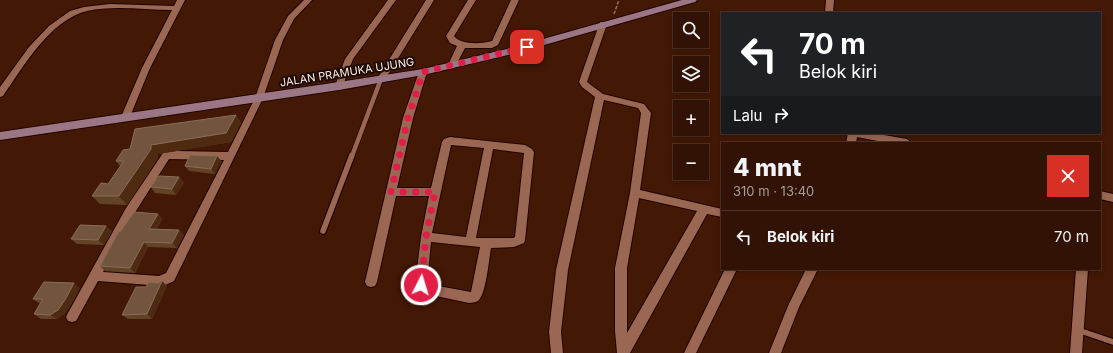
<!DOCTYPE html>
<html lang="id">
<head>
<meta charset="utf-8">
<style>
	:root { --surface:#321204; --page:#3a1b0e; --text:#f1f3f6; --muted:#a89e9a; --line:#4d3226 }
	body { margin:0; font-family:Inter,sans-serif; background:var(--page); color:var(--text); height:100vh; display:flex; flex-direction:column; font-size:15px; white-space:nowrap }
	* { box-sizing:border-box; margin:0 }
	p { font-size:13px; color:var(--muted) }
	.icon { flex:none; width:22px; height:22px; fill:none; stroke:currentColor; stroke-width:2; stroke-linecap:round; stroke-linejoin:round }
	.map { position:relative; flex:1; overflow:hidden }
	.side { position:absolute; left:721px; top:142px; width:380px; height:128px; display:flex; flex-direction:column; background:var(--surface); border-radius:0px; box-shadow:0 2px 6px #0003,0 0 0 1px var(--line) }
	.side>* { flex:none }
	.banner { position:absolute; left:721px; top:12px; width:380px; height:122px; border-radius:0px; box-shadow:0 2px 6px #0003,0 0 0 1px var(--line); background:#202124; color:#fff; overflow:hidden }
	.tools { position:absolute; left:673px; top:12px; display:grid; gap:8px }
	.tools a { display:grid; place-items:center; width:36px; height:36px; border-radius:0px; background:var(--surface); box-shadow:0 2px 6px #0003,0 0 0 1px var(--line); font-size:20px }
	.pin { position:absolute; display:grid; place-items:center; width:34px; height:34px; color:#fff; margin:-17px; border-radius:8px; box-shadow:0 2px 6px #0006 }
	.me { position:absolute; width:44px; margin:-22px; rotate:5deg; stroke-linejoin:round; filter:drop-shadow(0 0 3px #0008) }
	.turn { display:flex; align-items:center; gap:14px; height:84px; padding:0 12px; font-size:18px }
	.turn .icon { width:52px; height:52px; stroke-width:2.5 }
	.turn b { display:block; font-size:28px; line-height:34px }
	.then { display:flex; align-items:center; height:38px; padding:0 12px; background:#0003; gap:8px; font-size:15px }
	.round { display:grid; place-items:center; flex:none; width:42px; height:42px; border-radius:0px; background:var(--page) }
	.overview { display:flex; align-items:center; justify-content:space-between; height:68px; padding:0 12px }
	h1 { font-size:24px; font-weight:800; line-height:30px }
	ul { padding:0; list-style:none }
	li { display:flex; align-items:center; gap:12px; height:52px; padding:0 12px; border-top:1px solid var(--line) }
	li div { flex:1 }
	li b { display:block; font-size:15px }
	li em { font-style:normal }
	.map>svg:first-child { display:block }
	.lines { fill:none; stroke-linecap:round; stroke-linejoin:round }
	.lane-far1-casing { stroke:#230400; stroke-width:6 }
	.lane-casing { stroke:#230400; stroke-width:8 }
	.street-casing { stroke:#230400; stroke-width:2 }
	.secondary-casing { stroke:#230400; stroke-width:2 }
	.path { stroke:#927163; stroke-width:1.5; stroke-dasharray:3.5 1.5; stroke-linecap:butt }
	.lane-far1 { stroke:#9a6753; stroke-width:4.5 }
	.lane { stroke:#9a6753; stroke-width:5.5 }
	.street { fill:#9a6753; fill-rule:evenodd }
	.secondary { fill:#9b7785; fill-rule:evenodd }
	.wall { fill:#614327 }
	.shaded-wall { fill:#4e2a11 }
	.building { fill:#72553c; stroke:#886d56 }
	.route { stroke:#e11d48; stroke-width:7; stroke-dasharray:0 12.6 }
	.labels { text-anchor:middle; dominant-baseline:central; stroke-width:4; stroke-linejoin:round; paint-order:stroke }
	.street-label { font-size:11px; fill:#ffece5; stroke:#1d0a04 }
</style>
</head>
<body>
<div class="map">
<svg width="1113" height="353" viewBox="0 0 1113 353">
	<rect width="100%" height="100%" fill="#431805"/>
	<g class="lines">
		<g class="lane-far1-casing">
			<polyline id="lane-far1" points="352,156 381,79"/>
		</g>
		<g class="lane-casing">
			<g id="lane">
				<polyline points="323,231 352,155"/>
				<polyline points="1078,330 1113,342"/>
			</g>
		</g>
		<g class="street-casing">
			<g id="street">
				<path d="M177,0h8l-35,68 -21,51h-6l-2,-2 21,-49 30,-58c-28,0 -58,-5 -85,1 -37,9 -64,56 -84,85l-3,1v-10l29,-40 20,-21 21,-15 14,-4 26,-3 64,2z"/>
				<path d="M304,0h8l-18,19 -11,21 -20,58 -89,183 -11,5 -65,-5 -22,40 -4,1 -4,-1 -2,-4 2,-4 58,-105 37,-55 13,-2 52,1 27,-54 20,-58 13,-24zM169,159l55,1 -58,113 -7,3 -56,-4 31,-58z"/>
				<polygon points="388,0 396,0 353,59 342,88 336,88 335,86 345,59"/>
				<polygon points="426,0 434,0 384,81 378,81 377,79"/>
				<path d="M468,0h8l-22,36c6,9 28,8 38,5l19,-41h8l-21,45 -6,3h-27l-10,19 -3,1 -4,-3 9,-19 -7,-3 -4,-7z"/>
				<polygon points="826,0 834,0 833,13 825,13"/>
				<path d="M600,22h6l1,2 -20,58 16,12 41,10 7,9 -11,77 82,19v8l-15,-3 -77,139h-13l-2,-22v-63l15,-75 11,-80 -3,-5 -34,-8 -36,170 -7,62 2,21h-12l-2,-21 7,-62 39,-173 -13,-10 -3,-5zM639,198l58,13 -70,122v-65z"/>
				<path d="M423,69l4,3 -14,46 -16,70h34l11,-46 2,-3 6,-2 75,8 7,4 2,3 -9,88 -1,3 -10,4 -23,1c-2,11 -5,47 -13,53 -2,1 -6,2 -9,2l-47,-10 -4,-1 -3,-7 6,-48 8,-41h-33l-19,86 -2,4 -4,1 -4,-1 -2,-4 38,-164 16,-46zM451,145l33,3 -18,89 -34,-4zM493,149l31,4 -9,84 -2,1h-37zM431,242l49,5 -9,45 -44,-8z"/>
				<polygon points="848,133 872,133 907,139 912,143 888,143 857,137 856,143 846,143"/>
				<polygon points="1100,191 1113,194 1113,202 1100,199"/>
				<polygon points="725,269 737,269 696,353 684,353"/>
				<polygon points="806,269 818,269 799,307 781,353 769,353 788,306"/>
				<polygon points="1076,269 1088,269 1082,353 1070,353"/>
			</g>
		</g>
		<g class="secondary-casing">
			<polygon id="secondary" points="682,0 697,0 695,2 516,53 423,75 339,90 0,140 0,132 339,82 423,69 511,48"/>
		</g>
		<polyline class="path" points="614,14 619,0"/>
		<use href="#lane-far1" class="lane-far1"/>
		<use href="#lane" class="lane"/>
		<use href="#street" class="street"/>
		<use href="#secondary" class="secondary"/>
	</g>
	<g class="wall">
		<polygon points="236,115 241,123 231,142 158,154 158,158 127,205 100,204 92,196 108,184 120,166 116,161 130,149"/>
		<polygon points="217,156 221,161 215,174 189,171 185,166"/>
		<polygon points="179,177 184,183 176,195 155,193 151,187"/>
		<polygon points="158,214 162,219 157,229 184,235 177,248 148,247 135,273 105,271 100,266"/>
		<polygon points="112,231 104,245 77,244 71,239"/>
		<polygon points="167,286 152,319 128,319 122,315 146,287"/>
		<polygon points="80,288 71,305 64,314 57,319 41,319 34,314 40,304 33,299"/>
	</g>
	<g class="shaded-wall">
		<polygon points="236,115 241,123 231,142 158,154 158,158 127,205 119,196 151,145"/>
		<polygon points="217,156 221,161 215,174 211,169"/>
		<polygon points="179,177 184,183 176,195 172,189"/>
		<polygon points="158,214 162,219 154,234 149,229"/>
		<polygon points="106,226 112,231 104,245 98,240"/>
		<polygon points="179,230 184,235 177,248 172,243"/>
		<polygon points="144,242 148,247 135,273 130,268"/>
		<polygon points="162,281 167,286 152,319 147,314"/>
		<polygon points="74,283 80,288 71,305 64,314 57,319 50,315"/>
	</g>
	<g class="building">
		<polygon points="236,115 226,133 151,145 151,149 119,196 92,196 101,183 108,184 124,161 116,161 123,150 130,149 135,129"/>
		<polygon points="190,155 217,156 211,169 185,166"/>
		<polygon points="159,176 179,177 172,189 151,187"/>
		<polygon points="134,212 158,214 149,229 179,230 172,243 144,242 130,268 100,266 119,231 120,232"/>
		<polygon points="80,225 106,226 98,240 71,239"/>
		<polygon points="162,281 147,314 122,315 136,287 146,287 149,282 158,283"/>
		<polygon points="44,282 74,283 65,300 58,310 50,315 34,314 43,299 33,299"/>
	</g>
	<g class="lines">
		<polyline class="route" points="421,285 426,237 435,192 391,192 408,118 423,72 527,47"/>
	</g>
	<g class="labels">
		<g class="street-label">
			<text transform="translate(347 72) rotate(-9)">JALAN PRAMUKA UJUNG</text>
		</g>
	</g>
</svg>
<div class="tools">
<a><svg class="icon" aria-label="search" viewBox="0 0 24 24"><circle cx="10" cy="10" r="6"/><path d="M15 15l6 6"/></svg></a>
<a><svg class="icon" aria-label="layers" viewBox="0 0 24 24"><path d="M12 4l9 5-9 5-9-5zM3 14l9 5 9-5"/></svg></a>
<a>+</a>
<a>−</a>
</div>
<div class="pin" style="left:527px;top:47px;background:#d93025"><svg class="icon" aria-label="arrive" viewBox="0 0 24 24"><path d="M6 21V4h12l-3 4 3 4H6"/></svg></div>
<svg class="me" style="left:421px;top:285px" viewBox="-20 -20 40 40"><circle r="17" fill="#e11d48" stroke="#fff" stroke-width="3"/><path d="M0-11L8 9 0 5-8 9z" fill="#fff"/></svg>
<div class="banner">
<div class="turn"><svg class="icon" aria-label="left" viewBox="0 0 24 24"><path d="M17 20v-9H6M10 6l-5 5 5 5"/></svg><div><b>70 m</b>Belok kiri</div></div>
<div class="then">Lalu<svg class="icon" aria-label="right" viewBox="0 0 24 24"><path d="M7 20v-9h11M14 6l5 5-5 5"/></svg></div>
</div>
<section class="side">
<div class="overview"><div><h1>4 mnt</h1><p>310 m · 13:40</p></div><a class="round" style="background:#d93025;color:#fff"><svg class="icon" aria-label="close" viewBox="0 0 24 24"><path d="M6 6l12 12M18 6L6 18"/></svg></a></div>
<ul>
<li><svg class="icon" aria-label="left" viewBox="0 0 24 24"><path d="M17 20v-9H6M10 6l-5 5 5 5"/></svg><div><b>Belok kiri</b></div><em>70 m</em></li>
</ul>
</section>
</div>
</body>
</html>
